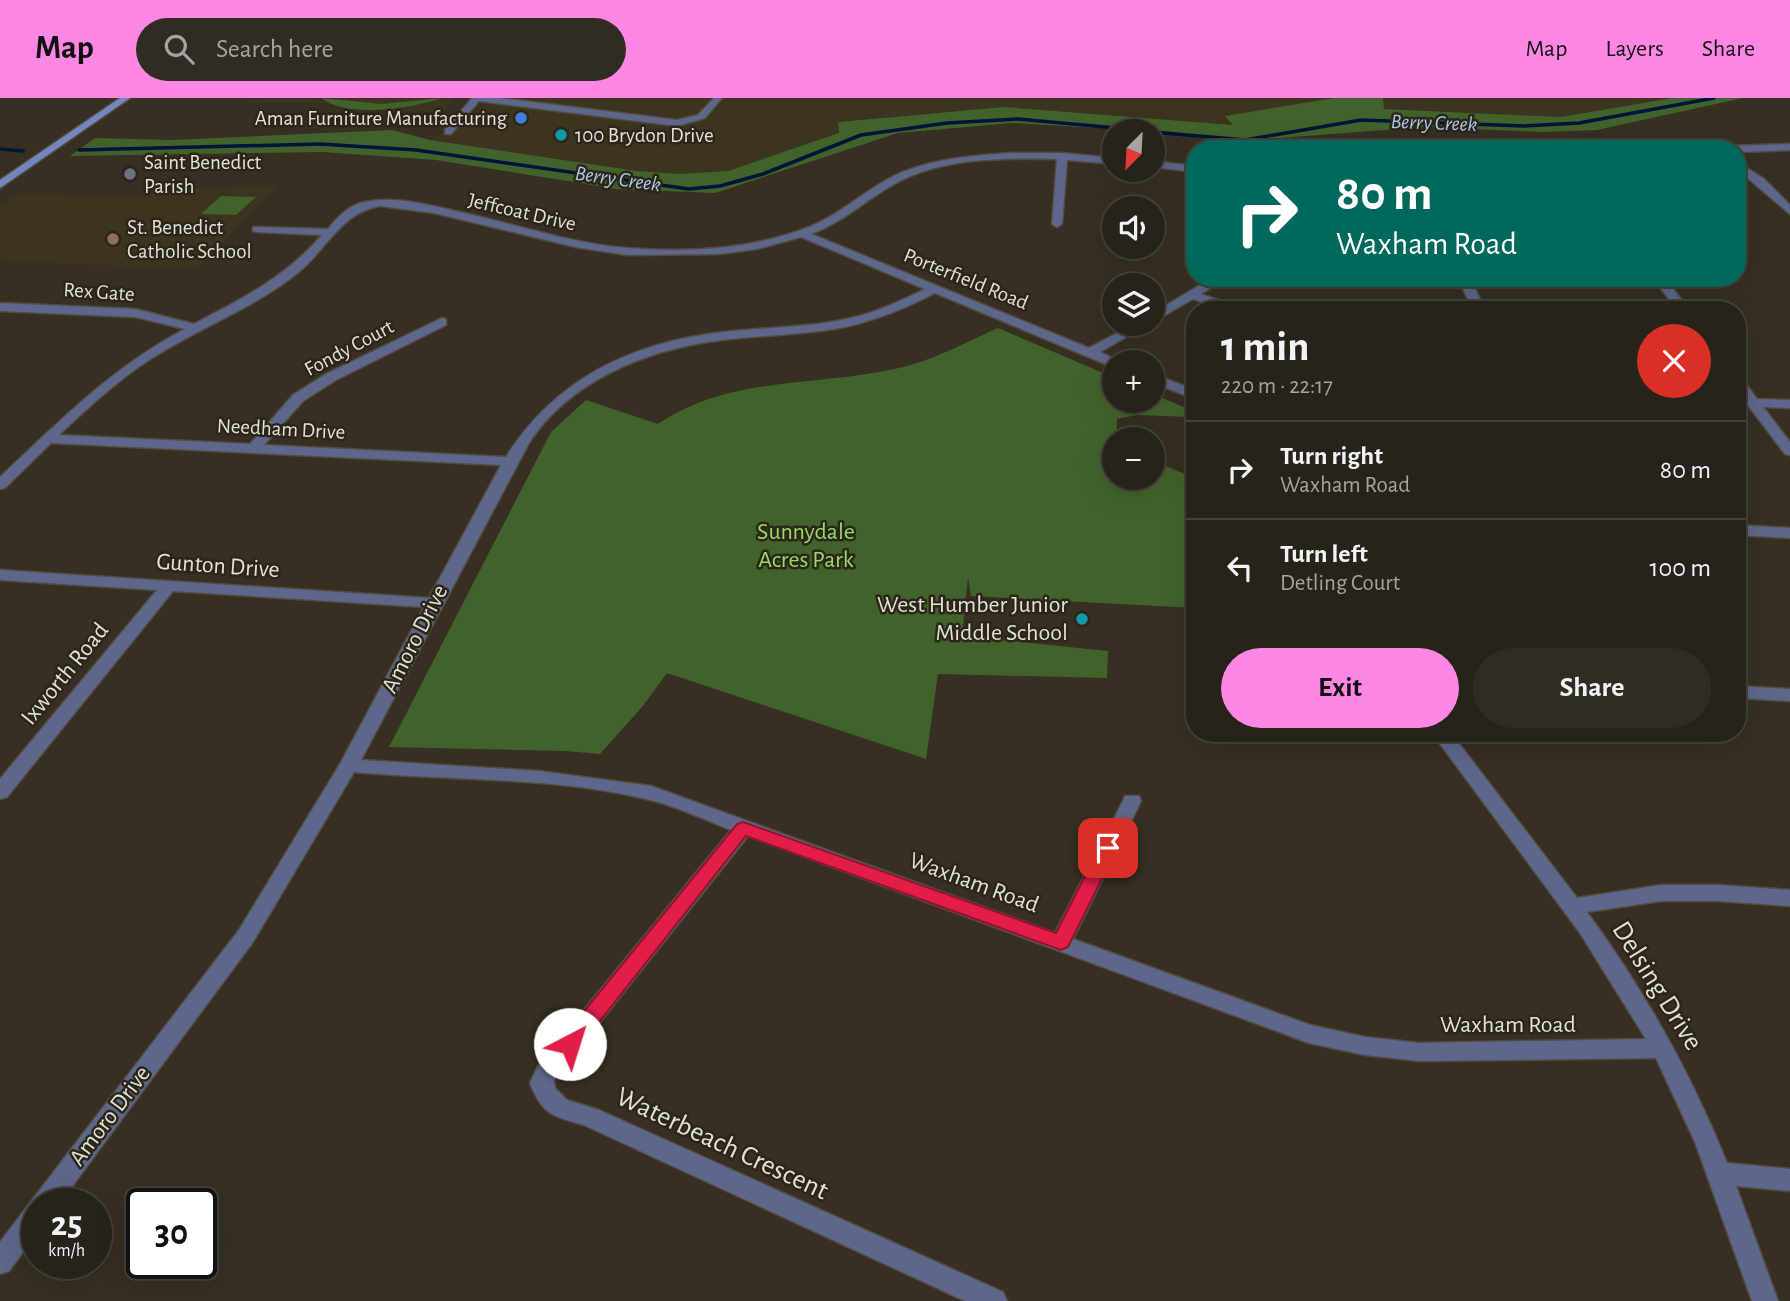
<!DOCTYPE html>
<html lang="en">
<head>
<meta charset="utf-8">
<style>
	:root { --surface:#28231a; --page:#302b23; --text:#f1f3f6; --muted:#a5a4a2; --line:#444039; --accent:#fc86e4 }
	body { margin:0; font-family:"Alegreya Sans",sans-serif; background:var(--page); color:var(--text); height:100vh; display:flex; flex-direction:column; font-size:26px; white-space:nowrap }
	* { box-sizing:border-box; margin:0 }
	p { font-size:23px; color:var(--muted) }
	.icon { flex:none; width:38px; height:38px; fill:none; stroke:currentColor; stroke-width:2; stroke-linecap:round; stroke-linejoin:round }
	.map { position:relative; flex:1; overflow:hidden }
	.details { position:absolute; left:1186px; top:203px; width:560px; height:441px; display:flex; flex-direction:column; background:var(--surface); border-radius:28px; box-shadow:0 7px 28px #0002,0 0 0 2px var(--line) }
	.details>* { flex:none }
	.top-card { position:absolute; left:1186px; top:42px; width:560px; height:147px; border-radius:28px; box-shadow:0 7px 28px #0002,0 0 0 2px var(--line); background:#00695c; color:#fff; overflow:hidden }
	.needle { width:46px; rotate:204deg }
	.tools { position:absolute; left:1102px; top:21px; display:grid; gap:14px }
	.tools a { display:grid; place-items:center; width:63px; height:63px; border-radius:50%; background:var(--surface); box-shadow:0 7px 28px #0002,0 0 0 2px var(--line); font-size:35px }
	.speed { position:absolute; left:21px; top:1090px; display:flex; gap:14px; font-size:35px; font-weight:700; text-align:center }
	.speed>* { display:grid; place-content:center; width:91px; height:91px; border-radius:50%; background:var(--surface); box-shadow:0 7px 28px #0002,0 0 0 2px var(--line); line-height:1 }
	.speed small { font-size:18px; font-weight:400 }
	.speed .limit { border:4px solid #111; border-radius:10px; background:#fff; color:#111 }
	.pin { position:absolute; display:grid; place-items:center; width:60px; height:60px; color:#fff; margin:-30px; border-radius:14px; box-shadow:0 4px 10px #0006 }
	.me { position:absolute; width:77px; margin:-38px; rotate:40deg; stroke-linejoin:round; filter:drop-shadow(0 0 5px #0008) }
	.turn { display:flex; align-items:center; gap:24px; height:147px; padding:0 35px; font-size:32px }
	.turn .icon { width:91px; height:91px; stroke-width:2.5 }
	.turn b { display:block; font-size:49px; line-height:60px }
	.round { display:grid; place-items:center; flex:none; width:74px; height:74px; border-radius:37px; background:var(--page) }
	.head { display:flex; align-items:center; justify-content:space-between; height:119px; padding:0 35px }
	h1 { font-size:42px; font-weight:600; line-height:52px }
	.primary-button { display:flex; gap:14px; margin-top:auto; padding:14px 35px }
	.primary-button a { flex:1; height:80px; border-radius:42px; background:var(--accent); color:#111; font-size:28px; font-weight:600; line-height:80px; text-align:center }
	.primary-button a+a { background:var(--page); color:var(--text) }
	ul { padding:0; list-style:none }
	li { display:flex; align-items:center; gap:21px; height:98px; padding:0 35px; border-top:2px solid var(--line) }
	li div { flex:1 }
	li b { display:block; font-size:26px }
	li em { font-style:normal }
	header { display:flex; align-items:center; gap:42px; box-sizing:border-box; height:98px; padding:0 35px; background:var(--accent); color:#111 }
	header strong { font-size:33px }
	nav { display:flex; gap:38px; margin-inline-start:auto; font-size:24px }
	.search { width:490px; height:63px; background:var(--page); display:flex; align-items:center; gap:18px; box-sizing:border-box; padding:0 24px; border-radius:38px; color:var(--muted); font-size:26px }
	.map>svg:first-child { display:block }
	.built { fill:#3d3420 }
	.green { fill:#42622b }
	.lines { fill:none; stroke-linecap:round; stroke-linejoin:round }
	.stream { stroke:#011439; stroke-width:3.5 }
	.minor-casing { stroke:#524b3f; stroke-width:3 }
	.secondary-casing { stroke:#524b3f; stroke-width:3 }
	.minor { fill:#5c678b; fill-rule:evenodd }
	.secondary { fill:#7486be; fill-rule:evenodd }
	.route { fill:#e11d48; stroke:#92132f; stroke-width:2 }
	.shop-dot { fill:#3f7fe0; stroke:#2b2618; stroke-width:2.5 }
	.culture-dot { fill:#0f9aa8; stroke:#2b2618; stroke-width:2.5 }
	.worship-dot { fill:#6b7280; stroke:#2b2618; stroke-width:2.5 }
	.education-dot { fill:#8d6e63; stroke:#2b2618; stroke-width:2.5 }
	.labels { text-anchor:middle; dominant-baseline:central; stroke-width:5; stroke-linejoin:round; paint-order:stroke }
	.far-poi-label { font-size:21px; fill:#e4e0d7; stroke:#2b2618; text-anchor:start }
	.far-water-label { font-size:21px; font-style:italic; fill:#acc6ee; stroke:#2b2618 }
	.far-street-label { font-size:21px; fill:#e4e0d7; stroke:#2b2618 }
	.park-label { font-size:24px; fill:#99d96a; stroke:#2b2618 }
	.street-label { font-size:24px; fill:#e4e0d7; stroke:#2b2618 }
	.poi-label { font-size:24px; fill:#e4e0d7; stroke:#2b2618; text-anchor:end }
	.near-street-label { font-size:28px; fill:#e4e0d7; stroke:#2b2618 }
</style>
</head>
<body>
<header>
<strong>Map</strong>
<div class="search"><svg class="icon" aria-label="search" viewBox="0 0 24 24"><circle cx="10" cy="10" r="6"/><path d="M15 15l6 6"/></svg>Search here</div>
<nav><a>Map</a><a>Layers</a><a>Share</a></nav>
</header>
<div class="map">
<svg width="1790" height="1203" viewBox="0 0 1790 1203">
	<rect width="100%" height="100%" fill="#362f22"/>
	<g class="built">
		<polygon points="456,0 443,14 362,12 323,5 150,1"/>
		<polygon points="488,0 1334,0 1226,18 1234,27 1004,9 839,23 839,35 728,73 680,76 637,73 430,42 480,9"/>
		<polygon points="1383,0 1672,0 1561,19 1384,10"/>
		<polygon points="280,87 196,171 0,163 0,108 17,97 29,95 127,100 171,91"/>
	</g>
	<g class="green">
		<path d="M322,0l59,6 61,-6c-28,10 -96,21 -120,0z"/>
		<polygon points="1334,0 1383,0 1384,11 1561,19 1672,0 1743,0 1597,32 1543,34 1424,29 1229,44 1153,33 1012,25 898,35 715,95 617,91 436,62 323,54 70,58 95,40 172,42 392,32 430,42 637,73 680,76 728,73 839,35 838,24 1004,9 1233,27 1225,18"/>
		<polygon points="221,98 256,99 236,117 201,116"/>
		<path d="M998,230l117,50v23h38v-7l35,15 3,8 -54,-2 -20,4 -2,59h38v-17l42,17v130l-224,-12 -3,-19 -6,59 146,15 -1,27 -169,-4 -12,85 -259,-86 -25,34 -42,47 -34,-3 -177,-4 162,-315 35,-32 72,24c72,-49 160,-37 241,-56 33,-7 67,-26 99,-40z"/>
	</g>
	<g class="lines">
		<g class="stream">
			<polyline points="1153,34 1245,42 1361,22 1524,28 1579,25 1714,0"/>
			<polyline points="0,51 23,53"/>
			<polyline points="79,52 320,46 416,52 689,91 720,88 763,76 861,37 947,25 1018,21 1149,33"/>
		</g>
		<g class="minor-casing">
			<g id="minor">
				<polygon points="472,0 500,0 677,22 698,17 714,0 722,0 705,20 677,28 479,3 451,36 445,36 445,32"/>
				<polygon points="1790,46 1790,52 1738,54 1738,51 1725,51 1730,48"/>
				<path d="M1009,55h53l53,5v6l-48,-4 -5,64 -5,3 -5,-3 5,-65c-52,-1 -112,-2 -159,23 -30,16 -54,40 -87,52l278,114 45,-24h15l-49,28 21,10h-6v5l-5,-1 -175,-73c-29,15 -58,27 -90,34 -41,8 -82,8 -123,13 -73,9 -151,39 -193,103l-168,317 178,11 112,15 404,147 68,-132 2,-5h14l2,5 -68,138 237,86 55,12 54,6 227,-4 -66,-106 -148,-200h19l126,165 84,-13h57l72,5v16l-72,-5h-57l-74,11c57,78 104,161 140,251l63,6v22l-54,-5 42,115h-26l-57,-159 -39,-84 -237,3 -54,-6 -56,-12 -561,-207 -194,244 1,8 12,12 32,10 404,182 4,9h-42l-381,-176c-31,-9 -42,-10 -54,-42l8,-17 193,-236c-28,-11 -57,-25 -85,-31 -95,-23 -195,-18 -292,-27l-101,170 -194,262h-22v29l-28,38 -9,3v-32l239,-312 101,-166 84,-157 -251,-16 -166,206 -7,2v-20l157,-189 -157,-10v-10l429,28 72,-133 -450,-22 -46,45 -5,1v-12c59,-55 112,-110 185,-148l-50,-12 -135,-6v-8l135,6 59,15c48,-25 93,-48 128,-89l-65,-3 -4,-1v-4l75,2c9,-11 19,-22 33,-26 30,-8 64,1 94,8 62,13 123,36 187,38 56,3 114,-1 167,-22 30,-12 53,-34 81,-49 36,-19 80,-22 119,-25zM380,108l54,7 141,34 52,8 92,-1 38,-5 44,-12 124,52c-24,12 -48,23 -74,29 -42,10 -85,9 -127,14 -91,10 -168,46 -218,125l-242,-12 39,-44 33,-21 110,-55v-6l-4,-1 -116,56 -33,21 -43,49 -191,-9c34,-32 67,-63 108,-86 44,-26 93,-45 133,-78 27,-23 42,-59 80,-65z"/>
				<polygon points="1153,63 1195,68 1195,74 1153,69"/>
				<polygon points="1738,64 1764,81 1790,107 1790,116 1738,72"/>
				<polygon points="1212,180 1227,180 1201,196 1248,212 1228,212 1193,201 1153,224 1153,215"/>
				<polygon points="1458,180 1470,180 1485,212 1473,212"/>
				<polygon points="1653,180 1665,180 1689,212 1677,212"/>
				<polygon points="1153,276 1195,292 1195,301 1153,285"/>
				<polygon points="1738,281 1743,282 1757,301 1790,302 1790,310 1763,309 1790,344 1790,357 1785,356 1738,294"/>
				<polygon points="1738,427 1790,430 1790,440 1738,437"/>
				<polygon points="1738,588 1790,591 1790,603 1738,600"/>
			</g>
		</g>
		<g class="secondary-casing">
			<polygon id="secondary" points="120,0 130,0 0,90 0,82"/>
		</g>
		<use href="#minor" class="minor"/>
		<use href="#secondary" class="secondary"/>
	</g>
	<polygon class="route" points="743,724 1056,835 1102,745 1115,745 1117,750 1068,849 1061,852 746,738 577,952 570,954 563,952 560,946 563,939 737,726"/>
	<circle class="shop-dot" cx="521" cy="20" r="7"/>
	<g class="culture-dot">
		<circle cx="561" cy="37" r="7"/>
		<circle cx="1082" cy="521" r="7"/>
	</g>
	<circle class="worship-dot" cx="130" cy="76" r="7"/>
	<circle class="education-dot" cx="113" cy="141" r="7"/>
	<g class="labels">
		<g class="far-poi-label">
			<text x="507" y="20" text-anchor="end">Aman Furniture Manufacturing</text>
			<text x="575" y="37">100 Brydon Drive</text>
			<text x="144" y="64">Saint Benedict<tspan x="144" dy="24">Parish</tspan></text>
			<text x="127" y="129">St. Benedict<tspan x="127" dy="24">Catholic School</tspan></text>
		</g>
		<g class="far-water-label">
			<text transform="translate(1434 25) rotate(2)">Berry Creek</text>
			<text transform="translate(618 81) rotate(8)">Berry Creek</text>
		</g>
		<g class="far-street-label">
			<text transform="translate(522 114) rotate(13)">Jeffcoat Drive</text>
			<text transform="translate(966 181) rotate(22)">Porterfield Road</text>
			<text transform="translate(99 194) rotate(4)">Rex Gate</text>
			<text transform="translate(349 250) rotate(-28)">Fondy Court</text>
			<text transform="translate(281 331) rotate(3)">Needham Drive</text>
		</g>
		<g class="park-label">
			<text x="806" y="434">Sunnydale<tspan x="806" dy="28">Acres Park</tspan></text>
		</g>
		<g class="street-label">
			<text transform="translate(218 468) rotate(4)">Gunton Drive</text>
			<text transform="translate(415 541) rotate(-63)">Amoro Drive</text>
			<text transform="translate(65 576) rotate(-51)">Ixworth Road</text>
			<text transform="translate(974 785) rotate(20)">Waxham Road</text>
			<text x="1508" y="927">Waxham Road</text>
			<text transform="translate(110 1018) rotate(-53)">Amoro Drive</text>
		</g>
		<g class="poi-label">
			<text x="1068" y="507">West Humber Junior<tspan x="1068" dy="28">Middle School</tspan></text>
		</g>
		<g class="near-street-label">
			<text transform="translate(1657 888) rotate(58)">Delsing Drive</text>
			<text transform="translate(722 1046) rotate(25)">Waterbeach Crescent</text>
		</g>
	</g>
</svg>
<div class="tools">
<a><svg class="needle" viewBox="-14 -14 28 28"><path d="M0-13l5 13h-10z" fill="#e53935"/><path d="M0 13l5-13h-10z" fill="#a5a4a2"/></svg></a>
<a><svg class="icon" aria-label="sound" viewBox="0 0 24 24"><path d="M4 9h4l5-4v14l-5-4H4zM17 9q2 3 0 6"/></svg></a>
<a><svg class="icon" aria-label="layers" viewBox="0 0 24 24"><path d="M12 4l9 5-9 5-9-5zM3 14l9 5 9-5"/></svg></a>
<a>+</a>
<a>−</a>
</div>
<div class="speed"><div>25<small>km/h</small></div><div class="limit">30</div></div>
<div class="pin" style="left:1108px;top:750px;background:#d93025"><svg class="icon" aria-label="arrive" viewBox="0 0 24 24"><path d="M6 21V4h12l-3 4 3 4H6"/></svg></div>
<svg class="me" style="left:570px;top:946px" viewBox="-20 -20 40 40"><circle r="19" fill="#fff"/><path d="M0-13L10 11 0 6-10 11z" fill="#e11d48"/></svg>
<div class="top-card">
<div class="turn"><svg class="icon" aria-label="right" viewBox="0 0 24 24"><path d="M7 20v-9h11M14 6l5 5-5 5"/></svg><div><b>80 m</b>Waxham Road</div></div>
</div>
<section class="details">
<div class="head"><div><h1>1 min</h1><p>220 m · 22:17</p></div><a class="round" style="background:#d93025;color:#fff"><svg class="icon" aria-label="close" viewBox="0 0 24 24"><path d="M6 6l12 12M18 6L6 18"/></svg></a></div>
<ul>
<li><svg class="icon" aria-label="right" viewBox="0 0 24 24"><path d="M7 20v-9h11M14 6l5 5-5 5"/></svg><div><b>Turn right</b><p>Waxham Road</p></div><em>80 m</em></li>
<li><svg class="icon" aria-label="left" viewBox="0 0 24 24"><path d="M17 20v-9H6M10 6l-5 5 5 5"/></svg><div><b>Turn left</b><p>Detling Court</p></div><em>100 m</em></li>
</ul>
<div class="primary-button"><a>Exit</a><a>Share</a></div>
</section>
</div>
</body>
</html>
